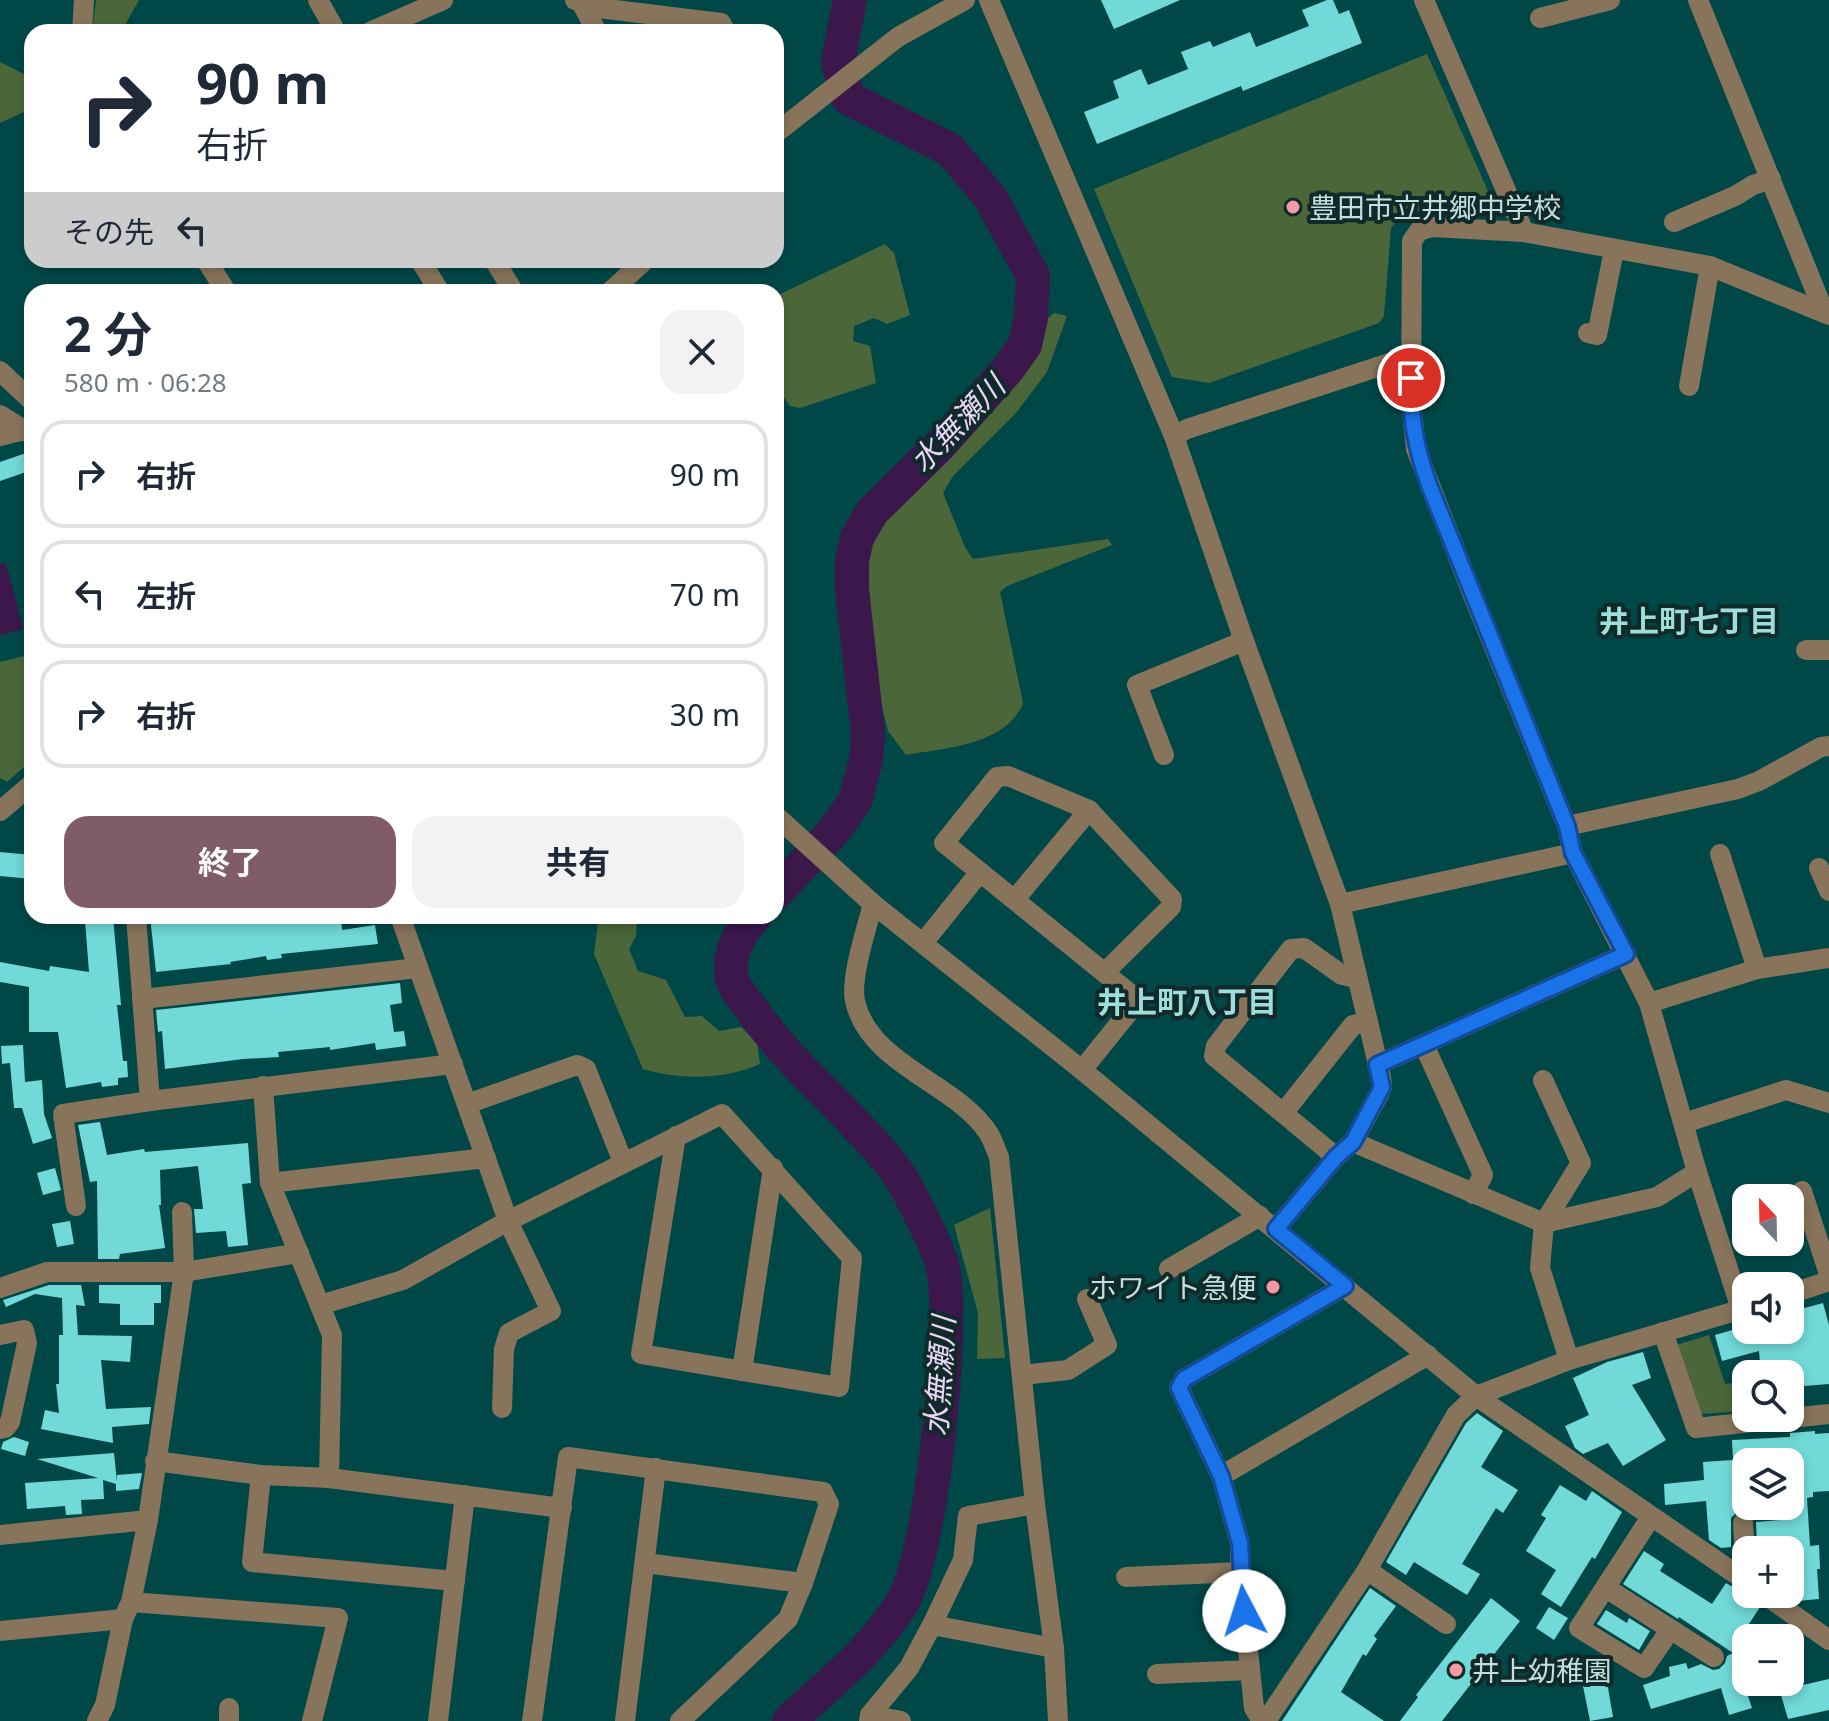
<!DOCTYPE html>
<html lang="ja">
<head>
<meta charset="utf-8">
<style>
	:root { --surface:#fff; --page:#f2f2f3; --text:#1f2937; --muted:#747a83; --line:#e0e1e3; --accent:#7f5c68 }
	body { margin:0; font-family:"Noto Sans","Noto Sans JP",sans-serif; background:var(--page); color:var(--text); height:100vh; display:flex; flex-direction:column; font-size:30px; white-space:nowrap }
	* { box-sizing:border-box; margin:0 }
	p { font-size:26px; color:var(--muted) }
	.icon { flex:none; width:44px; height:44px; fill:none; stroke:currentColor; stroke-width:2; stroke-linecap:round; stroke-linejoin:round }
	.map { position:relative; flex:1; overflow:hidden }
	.panel { position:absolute; left:24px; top:284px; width:760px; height:640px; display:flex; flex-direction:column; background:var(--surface); border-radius:24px; box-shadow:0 4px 12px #0003 }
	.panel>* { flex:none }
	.banner { position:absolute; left:24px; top:24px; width:760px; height:244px; border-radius:24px; box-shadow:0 4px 12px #0003; background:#fff; color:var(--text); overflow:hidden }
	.needle { width:52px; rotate:338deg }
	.fabs { position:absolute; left:1732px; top:1184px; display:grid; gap:16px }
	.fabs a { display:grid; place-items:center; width:72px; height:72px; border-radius:16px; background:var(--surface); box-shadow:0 4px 12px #0003; font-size:40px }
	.pin { position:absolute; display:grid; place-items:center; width:68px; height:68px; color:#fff; margin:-34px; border:4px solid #fff; border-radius:50%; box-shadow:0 2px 8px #0007 }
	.me { position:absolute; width:88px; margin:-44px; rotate:355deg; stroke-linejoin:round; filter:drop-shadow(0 0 6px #0008) }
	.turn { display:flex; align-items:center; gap:28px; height:168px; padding:0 40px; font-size:36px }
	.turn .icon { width:104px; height:104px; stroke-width:2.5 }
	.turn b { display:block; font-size:56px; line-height:68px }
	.then { display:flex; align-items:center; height:76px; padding:0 40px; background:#0003; gap:16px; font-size:30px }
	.round { display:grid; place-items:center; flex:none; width:84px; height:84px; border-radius:24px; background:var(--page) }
	.overview { display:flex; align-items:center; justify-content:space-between; height:136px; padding:0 40px }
	h1 { font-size:48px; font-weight:700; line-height:60px }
	.cta { display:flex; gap:16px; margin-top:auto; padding:16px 40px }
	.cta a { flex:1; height:92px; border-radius:24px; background:var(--accent); color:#fff; font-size:32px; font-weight:700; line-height:92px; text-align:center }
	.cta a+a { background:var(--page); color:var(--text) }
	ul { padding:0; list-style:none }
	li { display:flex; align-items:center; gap:24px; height:108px; margin:0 16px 12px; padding:0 24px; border:4px solid var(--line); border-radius:24px }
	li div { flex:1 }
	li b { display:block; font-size:30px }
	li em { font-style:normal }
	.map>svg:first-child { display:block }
	.green { fill:#4b6739 }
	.water { fill:#3b174c }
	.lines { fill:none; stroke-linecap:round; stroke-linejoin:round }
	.river { stroke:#3b174c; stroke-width:34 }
	.building { fill:#71dad8 }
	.minor { stroke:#88745b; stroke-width:20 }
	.route-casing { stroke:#114b97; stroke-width:20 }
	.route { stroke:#1a73e8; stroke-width:14 }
	.poi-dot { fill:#f49aa3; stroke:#102a29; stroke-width:3 }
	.labels { text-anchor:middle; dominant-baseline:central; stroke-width:8; stroke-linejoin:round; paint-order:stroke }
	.poi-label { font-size:28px; fill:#c1dfde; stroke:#102a29; text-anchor:start }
	.water-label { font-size:30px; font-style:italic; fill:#ead4f6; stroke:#102a29 }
	.neighbourhood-label { font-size:30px; font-weight:bold; fill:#9edddb; stroke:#102a29 }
</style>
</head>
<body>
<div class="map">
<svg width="1829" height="1721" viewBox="0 0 1829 1721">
	<rect width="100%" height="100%" fill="#004848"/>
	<g class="green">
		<polygon points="96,0 139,0 121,32 92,32"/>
		<path d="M1427,54l65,146 -5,9c-32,0 -75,-9 -96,19l-7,88 -5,7 -170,60 -37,-6 -78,-188z"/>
		<polygon points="0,62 26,75 32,91 24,112 0,123"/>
		<polygon points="885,244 894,253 910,315 887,324 874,318 854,326 853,341 870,346 876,383 800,408 790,406 776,386 776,296"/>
		<path d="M1054,313l13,3 -20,56 -31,41 -63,63 -10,17 22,54 8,12 135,-20 4,6 -105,41 -7,6 23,111c-16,42 -78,45 -117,52l-18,-24 -16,-65 -12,-115 17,-33 111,-116 26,-31 26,-46z"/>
		<polygon points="32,654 32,760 7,782 0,778 0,662"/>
		<path d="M599,916h38l-1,20 -7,13 9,22 28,9 19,37 17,-1 17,15 22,-4 16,16 3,21c-36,16 -79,16 -117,5l-49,-115z"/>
		<polygon points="990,1208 1005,1358 977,1359 978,1313 954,1225"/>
		<polygon points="1709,1335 1725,1384 1746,1381 1746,1411 1701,1414 1673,1346"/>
	</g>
	<polygon class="water" points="6,563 23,629 0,635 0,564"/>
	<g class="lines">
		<g class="river">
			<polyline points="776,893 832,833 855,801 866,760 868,734 852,589 852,561 857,538 872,512 939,446 1008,369 1025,345 1031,318 1033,276 990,197 949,149 848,98 838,62 850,0"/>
			<path d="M755,916c-17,17 -29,42 -22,66 3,9 12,18 17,25 40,59 98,103 142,158 14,17 46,83 51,103 12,58 -11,286 -41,335 -29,47 -73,81 -113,118"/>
		</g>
	</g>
	<g class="building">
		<polygon points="1101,0 1180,0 1114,29"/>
		<polygon points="1327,0 1333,0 1339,14 1349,10 1362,43 1243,91 1241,86 1097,144 1084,112 1119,98 1113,81 1141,69 1148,85 1188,69 1181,52 1210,41 1213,47 1250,32 1256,47 1309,26 1302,10"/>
		<polygon points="32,451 32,470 0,481 0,462"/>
		<polygon points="0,852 32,855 32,879 0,876"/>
		<polygon points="150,916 341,916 342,930 375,925 378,944 281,954 282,958 267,960 266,956 230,962 231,964 156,972"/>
		<polygon points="113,917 121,1005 117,1005 123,1061 127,1061 128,1077 118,1078 118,1085 102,1087 101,1082 66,1088 58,1032 29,1032 29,987 0,982 0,962 49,971 50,966 89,972 85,920"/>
		<polygon points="400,983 402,1003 390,1005 394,1032 404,1031 406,1046 376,1050 375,1043 330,1050 330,1047 278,1052 279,1057 243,1059 165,1069 162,1031 158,1032 156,1010"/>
		<polygon points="23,1045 25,1082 42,1080 44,1114 52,1138 33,1144 22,1108 14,1108 10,1063 2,1064 1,1046"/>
		<polygon points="100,1122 107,1155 144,1149 145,1152 248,1143 251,1183 242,1184 248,1245 228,1247 226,1231 196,1233 194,1209 203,1209 198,1166 160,1170 161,1205 159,1205 165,1248 120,1254 119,1259 98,1259 97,1181 90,1182 78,1125"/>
		<polygon points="55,1168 61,1190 43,1195 37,1173"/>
		<polygon points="70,1221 74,1244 57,1247 52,1224"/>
		<polygon points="49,1285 81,1285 85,1306 76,1305 78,1335 132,1336 130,1362 101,1360 106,1409 151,1407 149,1424 112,1427 113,1443 41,1429 45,1410 59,1413 56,1384 59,1384 59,1335 63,1335 62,1298 35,1294 6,1307 3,1300"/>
		<polygon points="99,1285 161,1285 161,1303 154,1303 154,1325 120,1325 120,1304 99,1303"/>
		<polygon points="1823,1303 1829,1325 1829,1384 1792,1387 1791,1374 1761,1374 1759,1351 1722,1361 1715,1335 1746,1326 1746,1330 1790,1330 1790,1312"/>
		<polygon points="1643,1352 1651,1378 1632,1385 1666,1440 1623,1466 1608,1443 1583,1454 1575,1448 1565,1426 1589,1415 1573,1378 1607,1362"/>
		<polygon points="1477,1413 1503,1431 1481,1467 1518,1490 1503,1513 1496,1508 1462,1564 1480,1574 1467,1595 1414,1562 1406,1575 1386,1562 1466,1423"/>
		<polygon points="1815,1431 1815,1434 1829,1433 1829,1491 1813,1492 1813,1497 1807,1498 1810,1546 1819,1545 1820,1569 1817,1569 1819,1599 1797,1601 1790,1596 1790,1550 1785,1550 1784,1542 1757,1544 1756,1522 1781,1520 1780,1510 1790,1509 1790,1462 1746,1462 1746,1511 1737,1512 1731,1518 1731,1547 1721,1548 1709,1540 1706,1501 1665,1505 1664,1484 1704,1480 1703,1462 1733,1460 1732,1440 1790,1437 1790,1433"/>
		<polygon points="14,1437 29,1442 25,1456 1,1449 3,1442"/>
		<polygon points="114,1453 117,1482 117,1475 142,1473 139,1489 116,1491 116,1484 103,1480 104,1499 81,1500 82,1514 66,1515 65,1506 27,1509 25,1483 98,1478 37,1459"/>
		<polygon points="1560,1485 1586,1501 1592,1491 1622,1512 1595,1559 1592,1557 1561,1607 1541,1594 1556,1570 1526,1551 1546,1518 1541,1515"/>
		<polygon points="1644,1551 1664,1564 1660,1571 1712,1604 1726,1583 1747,1595 1760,1607 1747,1627 1763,1638 1746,1638 1744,1684 1752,1708 1729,1715 1721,1688 1651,1709 1643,1685 1670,1676 1669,1667 1686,1663 1688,1669 1701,1664 1713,1670 1719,1669 1725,1663 1727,1656 1733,1653 1679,1617 1678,1619 1623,1584"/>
		<polygon points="1370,1588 1396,1606 1374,1636 1377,1639 1366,1656 1363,1654 1341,1692 1384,1721 1282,1721"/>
		<polygon points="1491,1598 1520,1621 1442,1721 1400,1721 1418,1697 1416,1695"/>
		<polygon points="1549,1607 1568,1618 1554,1640 1536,1628"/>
		<polygon points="1606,1610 1627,1623 1629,1618 1650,1631 1639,1650 1597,1624"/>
		<polygon points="1829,1679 1829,1710 1788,1719 1779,1688 1798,1682 1799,1686"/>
		<polygon points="1607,1682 1613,1717 1590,1721 1583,1686"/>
	</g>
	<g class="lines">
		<g class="minor">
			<polyline points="318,0 336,32"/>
			<polyline points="575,0 581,2 597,32"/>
			<polyline points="989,0 1174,436 1244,641 1340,904 1381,1077 1382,1087 1379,1094 1353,1142 1336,1157 1276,1229"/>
			<polyline points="1424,0 1524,232"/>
			<polyline points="1698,0 1824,312"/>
			<polyline points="581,2 599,8 721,23 726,32"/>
			<polyline points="1540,18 1610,0"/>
			<polyline points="82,32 84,0"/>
			<polyline points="370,32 443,0"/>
			<polyline points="776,133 898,37 965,0"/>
			<polyline points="1674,222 1735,196 1753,185 1771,179"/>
			<polyline points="206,260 224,288 223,292"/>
			<polyline points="420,260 440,292"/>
			<polyline points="494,260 514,292"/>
			<polyline points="610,292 645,260"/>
			<polyline points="1588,333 1597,335 1614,250"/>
			<polyline points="0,371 32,401"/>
			<polyline points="1689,386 1710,266"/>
			<polyline points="0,415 32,435"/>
			<polyline points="0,436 24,430"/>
			<polyline points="1174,436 1187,429 1411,356"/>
			<polyline points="1806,650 1829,650"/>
			<polyline points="1164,755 1137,685 1244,641"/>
			<polyline points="0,811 32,784"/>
			<polyline points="776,816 873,904 1082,1070 1476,1396 1746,1581"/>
			<polyline points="1567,826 1738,789 1759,781 1821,747 1829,746"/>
			<polyline points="1720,854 1757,969"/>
			<polyline points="1819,868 1829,891"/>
			<polyline points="980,872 944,843 997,777 1008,776 1089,810 1172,899 1171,907 1105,972"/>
			<polyline points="1015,899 1089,810"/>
			<path d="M873,904c-6,23 -23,74 -18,97 14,64 103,83 134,133 4,7 7,16 10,23l36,347 19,144 4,73"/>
			<polyline points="1340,904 1573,853"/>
			<polyline points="136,916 150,1101 453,1064"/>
			<polyline points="400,916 508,1221 551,1311 509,1333 504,1349 502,1408"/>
			<polyline points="923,943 980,872 1133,996 1132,1008 1082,1070"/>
			<polyline points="142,999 418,968"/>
			<polyline points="1649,1003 1757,969 1829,958"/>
			<polyline points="1424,1045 1483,1175 1473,1194"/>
			<polyline points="1377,1065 1626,954"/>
			<polyline points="1543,1080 1581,1163 1544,1223 1540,1268 1569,1360"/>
			<polyline points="263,1086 270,1183 332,1335 329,1478"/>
			<polyline points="467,1104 577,1065 586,1069 623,1162"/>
			<polyline points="1284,1112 1353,1025 1367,1022"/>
			<polyline points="1684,1123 1786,1090 1829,1103"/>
			<polyline points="1353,1142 1544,1223 1657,1197 1697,1172"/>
			<polyline points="1336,1157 1214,1056 1216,1046 1291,949 1304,948 1342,975 1356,978"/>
			<polyline points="270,1183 486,1158"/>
			<polyline points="1802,1191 1829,1274"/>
			<polyline points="76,1206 63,1114 150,1101"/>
			<polyline points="1169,1269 1260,1216"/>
			<polyline points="0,1288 47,1272 184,1272 299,1253"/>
			<polyline points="1790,1294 1829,1281"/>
			<polyline points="320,1305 403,1280 508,1221 722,1114 852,1258 839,1387 641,1354 676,1136"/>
			<polyline points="1741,1309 1697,1172 1649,1003 1573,853 1567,826 1472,593 1416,449 1411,400 1412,241 1419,231 1431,227 1524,232 1710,266 1829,315"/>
			<polyline points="1663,1332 1696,1428 1829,1414"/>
			<polyline points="0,1335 24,1330 27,1343 10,1422 5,1428 0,1429"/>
			<polyline points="742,1371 773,1168"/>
			<polyline points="1022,1375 1068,1370 1107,1345 1087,1299"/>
			<polyline points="155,1461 261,1475 329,1478 562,1508"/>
			<polyline points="261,1475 252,1562 455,1581"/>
			<polyline points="1221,1476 1428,1355"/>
			<polyline points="1651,1517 1579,1628 1644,1668 1670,1630"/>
			<polyline points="1743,1523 1746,1572"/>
			<polyline points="0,1535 148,1520"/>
			<polyline points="645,1563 803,1583"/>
			<polyline points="1367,1570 1446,1624"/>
			<polyline points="1126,1577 1241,1572"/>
			<polyline points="1606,1588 1714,1657"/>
			<polyline points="1764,1594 1829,1640"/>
			<polyline points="131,1602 338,1618 312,1721"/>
			<polyline points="932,1625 1054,1648"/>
			<polyline points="0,1631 123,1619"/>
			<polyline points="1157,1674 1250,1670"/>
			<polyline points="870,1715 901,1721"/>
			<polyline points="97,1721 105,1705 123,1619 131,1602 148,1520 184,1272 182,1212"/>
			<polyline points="229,1721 229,1708"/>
			<polyline points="438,1721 465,1495"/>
			<polyline points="532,1721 568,1457 823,1492 829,1504 803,1583 788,1619 680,1721"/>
			<polyline points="625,1721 656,1468"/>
			<polyline points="869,1721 870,1715 909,1668 932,1625 963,1560 968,1516 1035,1504"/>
			<polyline points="1262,1721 1254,1708 1241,1582 1240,1543 1221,1476 1179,1388 1184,1379 1345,1286"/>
			<polyline points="1266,1721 1367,1570 1456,1415 1476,1396 1569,1360 1746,1308"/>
		</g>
	</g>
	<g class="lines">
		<g class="route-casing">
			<path id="route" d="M1244,1611l-4,-68 -19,-67 -42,-88 5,-9 161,-93 -69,-57 60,-72 17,-15 29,-55 -5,-22 249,-111 -53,-101 -6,-27 -138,-341c-14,-40 -18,-64 -18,-107"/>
		</g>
		<use href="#route" class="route"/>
	</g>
	<g class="poi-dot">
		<circle cx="1293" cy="207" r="8"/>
		<circle cx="1273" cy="1287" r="8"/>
		<circle cx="1456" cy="1670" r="8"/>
	</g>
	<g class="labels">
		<g class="poi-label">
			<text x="1309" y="207">豊田市立井郷中学校</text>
			<text x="1257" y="1287" text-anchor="end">ホワイト急便</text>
			<text x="1472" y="1670">井上幼稚園</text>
		</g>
		<g class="water-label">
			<text transform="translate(957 423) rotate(-46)">水無瀬川</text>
			<text transform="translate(939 1376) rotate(-86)">水無瀬川</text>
		</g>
		<g class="neighbourhood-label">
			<text x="1689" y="620">井上町七丁目</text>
			<text x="1187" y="1001">井上町八丁目</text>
		</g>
	</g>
</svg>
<div class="fabs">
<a><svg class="needle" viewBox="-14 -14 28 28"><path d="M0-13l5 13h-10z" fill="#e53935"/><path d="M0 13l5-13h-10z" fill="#747a83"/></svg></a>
<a><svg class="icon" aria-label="sound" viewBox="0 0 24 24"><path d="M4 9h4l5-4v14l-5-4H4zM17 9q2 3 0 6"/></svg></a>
<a><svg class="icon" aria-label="search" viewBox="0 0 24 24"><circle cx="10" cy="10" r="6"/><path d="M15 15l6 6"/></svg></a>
<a><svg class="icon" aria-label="layers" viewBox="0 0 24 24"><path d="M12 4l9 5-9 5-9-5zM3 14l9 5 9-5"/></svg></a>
<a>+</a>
<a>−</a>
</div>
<div class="pin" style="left:1411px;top:378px;background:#d93025"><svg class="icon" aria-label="arrive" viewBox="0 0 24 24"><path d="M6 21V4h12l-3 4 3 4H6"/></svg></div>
<svg class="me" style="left:1244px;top:1611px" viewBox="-20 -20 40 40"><circle r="19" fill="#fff"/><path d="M0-13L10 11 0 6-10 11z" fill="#1a73e8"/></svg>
<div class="banner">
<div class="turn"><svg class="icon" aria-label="right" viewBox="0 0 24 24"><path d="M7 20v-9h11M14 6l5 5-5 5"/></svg><div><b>90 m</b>右折</div></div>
<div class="then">その先<svg class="icon" aria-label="left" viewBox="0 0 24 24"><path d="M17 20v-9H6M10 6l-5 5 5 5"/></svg></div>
</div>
<section class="panel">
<div class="overview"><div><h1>2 分</h1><p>580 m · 06:28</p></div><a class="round"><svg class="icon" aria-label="close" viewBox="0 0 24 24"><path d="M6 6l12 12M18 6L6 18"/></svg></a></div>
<ul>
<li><svg class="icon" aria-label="right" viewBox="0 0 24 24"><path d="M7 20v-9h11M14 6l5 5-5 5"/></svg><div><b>右折</b></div><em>90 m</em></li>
<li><svg class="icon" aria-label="left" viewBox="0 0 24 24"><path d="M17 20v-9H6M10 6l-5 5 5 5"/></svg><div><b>左折</b></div><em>70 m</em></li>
<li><svg class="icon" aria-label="right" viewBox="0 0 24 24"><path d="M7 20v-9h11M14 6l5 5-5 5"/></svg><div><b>右折</b></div><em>30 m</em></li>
</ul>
<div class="cta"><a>終了</a><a>共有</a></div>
</section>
</div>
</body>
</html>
